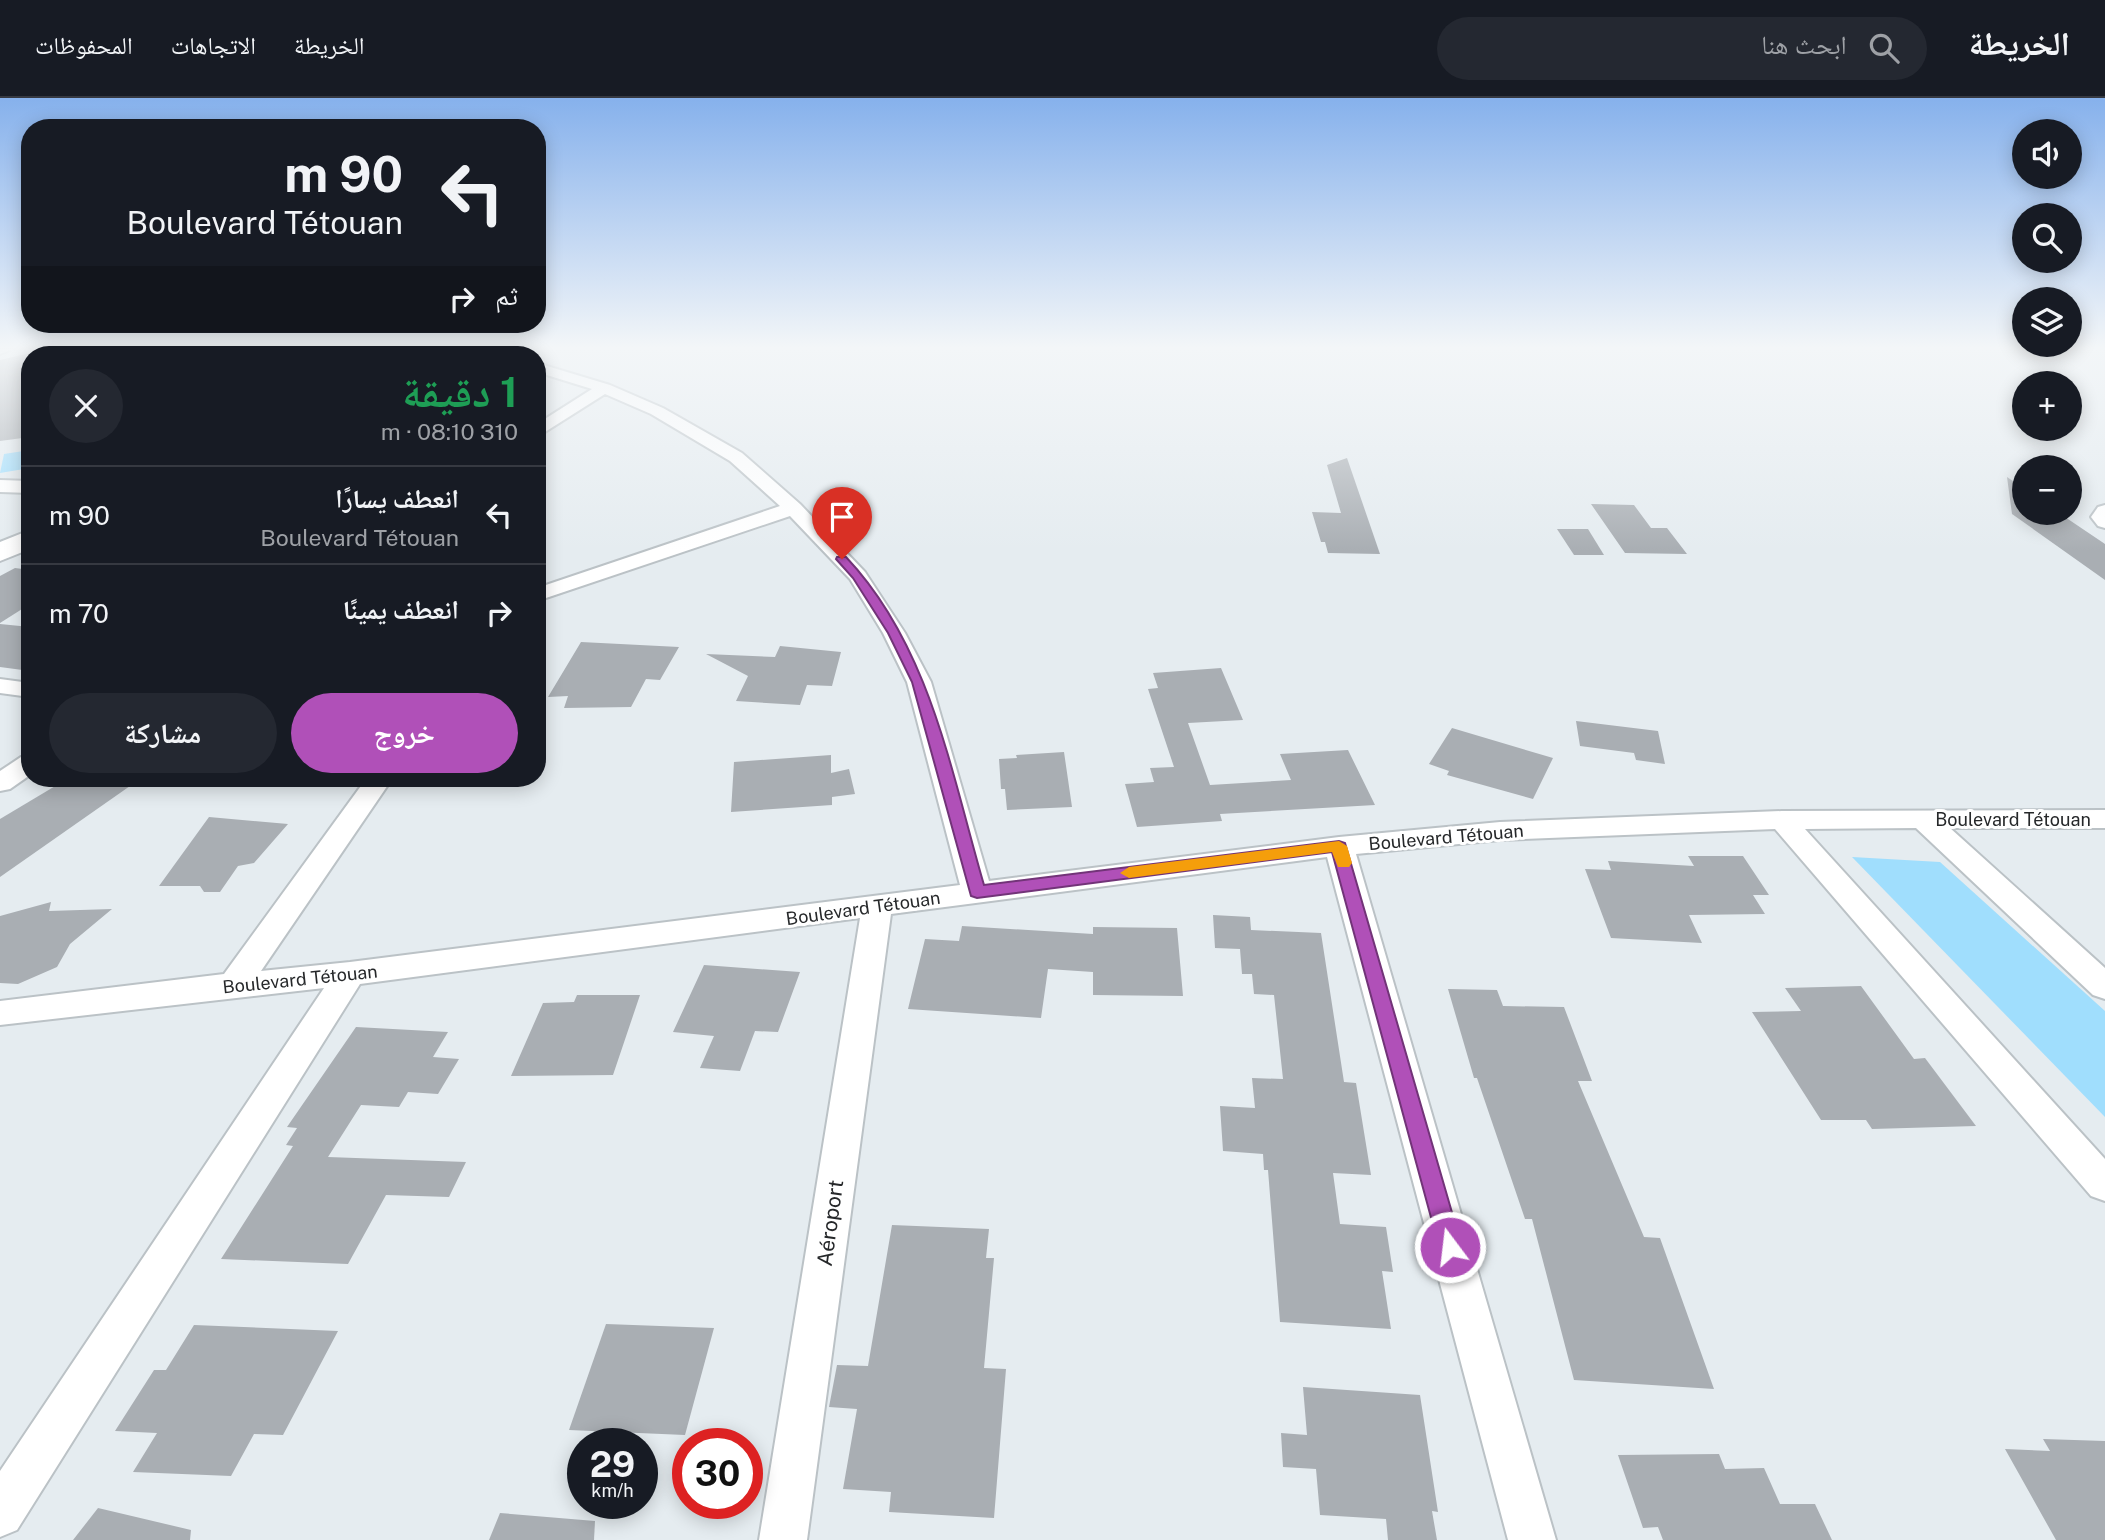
<!DOCTYPE html>
<html lang="ar">
<head>
<meta charset="utf-8">
<style>
	:root { --surface:#171b24; --page:#242831; --text:#f1f3f6; --muted:#9ea1a6; --line:#363941; --accent:#b050b8 }
	body { margin:0; font-family:"Public Sans","Noto Naskh Arabic",sans-serif; background:var(--page); color:var(--text); direction:rtl; height:100vh; display:flex; flex-direction:column; font-size:26px; white-space:nowrap }
	* { box-sizing:border-box; margin:0 }
	p { font-size:23px; color:var(--muted) }
	.icon { flex:none; width:38px; height:38px; fill:none; stroke:currentColor; stroke-width:2; stroke-linecap:round; stroke-linejoin:round }
	.map { position:relative; flex:1; overflow:hidden; direction:ltr }
	.panel { position:absolute; left:21px; top:248px; width:525px; height:441px; display:flex; flex-direction:column; background:var(--surface); border-radius:28px; box-shadow:0 4px 18px #0003; direction:rtl }
	.panel>* { flex:none }
	.hud { position:absolute; left:21px; top:21px; width:525px; height:214px; border-radius:28px; box-shadow:0 4px 18px #0003; direction:rtl; background:#171b24; color:var(--text); overflow:hidden }
	.tools { position:absolute; left:2012px; top:21px; display:grid; gap:14px }
	.tools a { display:grid; place-items:center; width:70px; height:70px; border-radius:50%; background:var(--surface); box-shadow:0 4px 18px #0003; font-size:35px }
	.speed { position:absolute; left:567px; top:1330px; display:flex; gap:14px; font-size:35px; font-weight:700; text-align:center }
	.speed>* { display:grid; place-content:center; width:91px; height:91px; border-radius:50%; background:var(--surface); box-shadow:0 4px 18px #0003; line-height:1 }
	.speed small { font-size:18px; font-weight:400 }
	.speed .limit { border:10px solid #d22; background:#fff; color:#111 }
	.pin { position:absolute; display:grid; place-items:center; width:60px; height:60px; color:#fff; margin:-72px -30px; border-radius:50% 50% 50% 0; rotate:-45deg; box-shadow:0 0 7px #0007 }
	.pin .icon { rotate:45deg }
	.me { position:absolute; width:77px; margin:-38px; rotate:345deg; stroke-linejoin:round; filter:drop-shadow(0 0 5px #0008) }
	.turn { display:flex; align-items:center; gap:24px; height:147px; padding:0 28px; font-size:32px }
	.turn .icon { width:91px; height:91px; stroke-width:2.5 }
	.turn b { display:block; font-size:49px; line-height:60px }
	.then { display:flex; align-items:center; height:66px; padding:0 28px; background:#0003; gap:14px; font-size:26px }
	.round { display:grid; place-items:center; flex:none; width:74px; height:74px; border-radius:37px; background:var(--page) }
	.head { display:flex; align-items:center; justify-content:space-between; height:119px; padding:0 28px }
	h1 { font-size:42px; font-weight:700; line-height:52px; color:#1e9e55 }
	.button { display:flex; gap:14px; margin-top:auto; padding:14px 28px }
	.button a { flex:1; height:80px; border-radius:42px; background:var(--accent); color:#fff; font-size:28px; font-weight:700; line-height:80px; text-align:center }
	.button a+a { background:var(--page); color:var(--text) }
	ul { padding:0; list-style:none }
	li { display:flex; align-items:center; gap:21px; height:98px; padding:0 28px; border-top:2px solid var(--line) }
	li div { flex:1 }
	li b { display:block; font-size:26px }
	li em { font-style:normal }
	header { display:flex; align-items:center; gap:42px; box-sizing:border-box; height:98px; padding:0 35px; background:var(--surface); border-bottom:2px solid var(--line) }
	header strong { font-size:33px }
	nav { display:flex; gap:38px; margin-inline-start:auto; font-size:24px }
	.search { width:490px; height:63px; background:var(--page); display:flex; align-items:center; gap:18px; box-sizing:border-box; padding:0 24px; border-radius:38px; color:var(--muted); font-size:26px }
	.map>svg:first-child { display:block }
	.green { fill:#a0defd }
	.building { fill:#a9aeb3 }
	.lines { fill:none; stroke-linecap:round; stroke-linejoin:round }
	.street-casing { stroke:#bbc2c6; stroke-width:4 }
	.secondary-casing { stroke:#bbc2c6; stroke-width:4 }
	.street { fill:#fff; fill-rule:evenodd }
	.secondary { fill:#fff; fill-rule:evenodd }
	.route { fill:#b050b8; stroke:#723478; stroke-width:2 }
	.slow { fill:#f59e0b }
	.labels { text-anchor:middle; dominant-baseline:central; stroke-width:6; stroke-linejoin:round; paint-order:stroke }
	.street-label { font-size:18px; fill:#26282a; stroke:#fff }
	.near-street-label { font-size:21px; fill:#26282a; stroke:#fff }
</style>
</head>
<body>
<header>
<strong>الخريطة</strong>
<div class="search"><svg class="icon" aria-label="search" viewBox="0 0 24 24"><circle cx="10" cy="10" r="6"/><path d="M15 15l6 6"/></svg>ابحث هنا</div>
<nav><a>الخريطة</a><a>الاتجاهات</a><a>المحفوظات</a></nav>
</header>
<div class="map">
<svg width="2105" height="1442" viewBox="0 0 2105 1442">
	<rect width="100%" height="100%" fill="#e5ecf0"/>
	<g class="green">
		<polygon points="30,352 30,370 0,375 4,356"/>
		<polygon points="1852,759 1940,764 2105,913 2105,1019"/>
	</g>
	<g class="building">
		<polygon points="30,255 30,339 0,343 0,262"/>
		<polygon points="1347,360 1380,456 1328,455 1325,444 1321,444 1312,414 1341,415 1327,367"/>
		<polygon points="2007,379 2025,391 2025,415 2059,415 2105,446 2105,482 2012,416"/>
		<polygon points="1591,406 1634,407 1651,430 1667,430 1687,456 1625,455"/>
		<polygon points="1557,431 1588,431 1604,457 1574,457"/>
		<polygon points="15,470 30,472 30,506 0,525 0,478"/>
		<polygon points="0,526 30,529 30,573 0,569"/>
		<polygon points="581,544 679,549 660,582 646,581 631,609 564,610 568,598 548,599"/>
		<polygon points="780,548 841,554 832,588 807,587 800,607 736,603 748,578 706,556 775,559"/>
		<polygon points="1221,570 1243,622 1188,625 1210,687 1291,682 1280,656 1348,652 1375,707 1220,716 1222,723 1137,729 1125,686 1154,684 1150,670 1174,669 1148,591 1158,590 1153,575"/>
		<polygon points="1576,623 1658,633 1665,666 1636,662 1634,655 1580,648"/>
		<polygon points="1452,630 1553,660 1533,701 1447,677 1449,673 1429,666"/>
		<polygon points="1064,654 1072,709 1007,712 1005,691 1001,691 999,661 1017,660 1016,657"/>
		<polygon points="831,657 831,675 849,671 855,696 832,699 832,707 731,714 734,664"/>
		<polygon points="67,681 140,681 0,779 0,721"/>
		<polygon points="209,719 288,726 254,765 238,768 220,794 204,794 200,788 159,788"/>
		<polygon points="1688,758 1743,758 1769,797 1753,797 1765,816 1689,817 1702,845 1611,840 1585,771 1611,772 1608,763 1694,768"/>
		<polygon points="51,804 49,813 112,811 70,846 57,869 18,886 0,885 0,818"/>
		<polygon points="1213,817 1250,819 1251,832 1321,835 1344,984 1356,985 1371,1077 1333,1075 1340,1126 1386,1129 1393,1174 1382,1173 1391,1231 1280,1224 1268,1072 1264,1072 1263,1056 1223,1053 1220,1008 1255,1010 1252,980 1283,981 1274,897 1254,896 1252,876 1242,876 1240,851 1215,850"/>
		<polygon points="962,828 1093,836 1093,829 1177,830 1183,898 1093,897 1093,874 1048,871 1041,920 908,911 925,841 959,843"/>
		<polygon points="704,867 800,874 778,934 755,933 740,973 700,970 714,938 673,934"/>
		<polygon points="1861,888 1914,961 1925,960 1976,1028 1872,1031 1866,1022 1821,1022 1752,914 1801,913 1785,890"/>
		<polygon points="1448,891 1497,892 1503,908 1564,909 1592,983 1578,983 1644,1139 1660,1140 1714,1291 1574,1282 1532,1121 1525,1121 1477,980 1474,980"/>
		<polygon points="577,897 640,897 613,977 511,978 543,905 574,904"/>
		<polygon points="356,929 448,934 433,959 459,961 438,996 408,994 399,1009 361,1007 328,1059 466,1064 449,1099 386,1097 348,1166 221,1161 293,1048 286,1047 297,1030 287,1029"/>
		<polygon points="892,1127 989,1131 986,1160 994,1160 984,1270 1006,1271 994,1420 889,1414 891,1394 843,1391 857,1311 829,1309 837,1267 868,1268"/>
		<polygon points="606,1226 714,1230 685,1337 569,1332"/>
		<polygon points="194,1227 338,1233 283,1337 254,1336 231,1378 133,1374 157,1335 115,1333 154,1272 166,1272"/>
		<polygon points="1303,1289 1420,1297 1438,1414 1432,1413 1437,1442 1388,1442 1386,1421 1320,1417 1316,1371 1283,1369 1281,1335 1307,1337"/>
		<polygon points="2043,1341 2105,1343 2105,1442 2056,1442 2005,1351 2050,1353"/>
		<polygon points="1719,1356 1725,1371 1764,1370 1780,1406 1815,1406 1832,1442 1663,1442 1658,1429 1643,1430 1618,1357"/>
		<polygon points="98,1410 191,1432 190,1442 73,1442"/>
		<polygon points="500,1415 595,1423 594,1442 489,1442"/>
	</g>
	<g class="lines">
		<g class="street-casing">
			<g id="street">
				<polygon points="0,251 13,251 0,256"/>
				<polygon points="60,251 80,251 90,257 70,257"/>
				<polygon points="470,251 493,251 505,257 483,257"/>
				<polygon points="537,265 610,287 663,310 742,355 800,406 865,474 905,535 931,584 989,783 1339,739 1500,724 1782,713 2105,712 2105,730 1950,730 2105,870 2105,901 2093,897 1916,730 1805,731 2105,1061 2105,1103 2091,1098 1775,731 1500,742 1356,756 1556,1442 1508,1442 1327,759 891,816 807,1442 759,1442 860,820 360,886 17,1432 0,1439 0,1373 324,890 0,927 0,903 224,876 366,681 392,681 261,873 350,864 960,787 907,584 883,535 850,481 790,418 537,503 537,490 780,408 730,363 651,316 605,296 537,339 537,326 592,291 537,274"/>
				<polygon points="0,382 30,383 30,395 0,394"/>
				<polygon points="2105,407 2105,430 2098,428 2091,419 2098,409"/>
				<polygon points="0,581 30,585 30,599 0,595"/>
				<polygon points="30,657 30,677 10,691 0,693 0,673 21,659"/>
			</g>
		</g>
		<g class="secondary-casing">
			<g id="secondary">
				<polygon points="364,251 390,251 383,257 357,257"/>
				<polygon points="30,432 30,451 0,463 0,444"/>
			</g>
		</g>
		<use href="#street" class="street"/>
		<use href="#secondary" class="secondary"/>
	</g>
	<linearGradient id="sky" x2="0" y2="1"><stop stop-color="#86b1ec"/><stop offset="0.55" stop-color="#f3f6f8"/><stop offset="1" stop-color="#f3f6f8" stop-opacity="0"/></linearGradient>
	<rect width="2105" height="453" fill="url(#sky)"/>
	<path class="route" d="M837,459h9c84,89 105,215 138,328l355,-44 6,2 117,404 -4,7 -8,3 -8,-3 -3,-7 -107,-395 -355,46 -6,-2 -59,-214 -24,-49 -35,-55 -17,-19z"/>
	<polygon class="slow" points="1339,743 1347,748 1352,765 1349,769 1338,769 1332,754 1129,780 1120,775 1129,769"/>
	<g class="labels">
		<g class="street-label">
			<text x="2013" y="721">Boulevard Tétouan</text>
			<text transform="translate(1446 739) rotate(-5)">Boulevard Tétouan</text>
			<text transform="translate(863 810) rotate(-8)">Boulevard Tétouan</text>
			<text transform="translate(300 881) rotate(-6)">Boulevard Tétouan</text>
		</g>
		<g class="near-street-label">
			<text transform="translate(830 1125) rotate(-82)">Aéroport</text>
		</g>
	</g>
</svg>
<div class="tools">
<a><svg class="icon" aria-label="sound" viewBox="0 0 24 24"><path d="M4 9h4l5-4v14l-5-4H4zM17 9q2 3 0 6"/></svg></a>
<a><svg class="icon" aria-label="search" viewBox="0 0 24 24"><circle cx="10" cy="10" r="6"/><path d="M15 15l6 6"/></svg></a>
<a><svg class="icon" aria-label="layers" viewBox="0 0 24 24"><path d="M12 4l9 5-9 5-9-5zM3 14l9 5 9-5"/></svg></a>
<a>+</a>
<a>−</a>
</div>
<div class="speed"><div>29<small>km/h</small></div><div class="limit">30</div></div>
<div class="pin" style="left:842px;top:461px;background:#d93025"><svg class="icon" aria-label="arrive" viewBox="0 0 24 24"><path d="M6 21V4h12l-3 4 3 4H6"/></svg></div>
<svg class="me" style="left:1450px;top:1149px" viewBox="-20 -20 40 40"><circle r="17" fill="#b050b8" stroke="#fff" stroke-width="3"/><path d="M0-11L8 9 0 5-8 9z" fill="#fff"/></svg>
<div class="hud">
<div class="turn"><svg class="icon" aria-label="left" viewBox="0 0 24 24"><path d="M17 20v-9H6M10 6l-5 5 5 5"/></svg><div><b>90 m</b>Boulevard Tétouan</div></div>
<div class="then">ثم<svg class="icon" aria-label="right" viewBox="0 0 24 24"><path d="M7 20v-9h11M14 6l5 5-5 5"/></svg></div>
</div>
<section class="panel">
<div class="head"><div><h1>1 دقيقة</h1><p>310 m · 08:10</p></div><a class="round"><svg class="icon" aria-label="close" viewBox="0 0 24 24"><path d="M6 6l12 12M18 6L6 18"/></svg></a></div>
<ul>
<li><svg class="icon" aria-label="left" viewBox="0 0 24 24"><path d="M17 20v-9H6M10 6l-5 5 5 5"/></svg><div><b>انعطف يسارًا</b><p>Boulevard Tétouan</p></div><em>90 m</em></li>
<li><svg class="icon" aria-label="right" viewBox="0 0 24 24"><path d="M7 20v-9h11M14 6l5 5-5 5"/></svg><div><b>انعطف يمينًا</b></div><em>70 m</em></li>
</ul>
<div class="button"><a>خروج</a><a>مشاركة</a></div>
</section>
</div>
</body>
</html>
